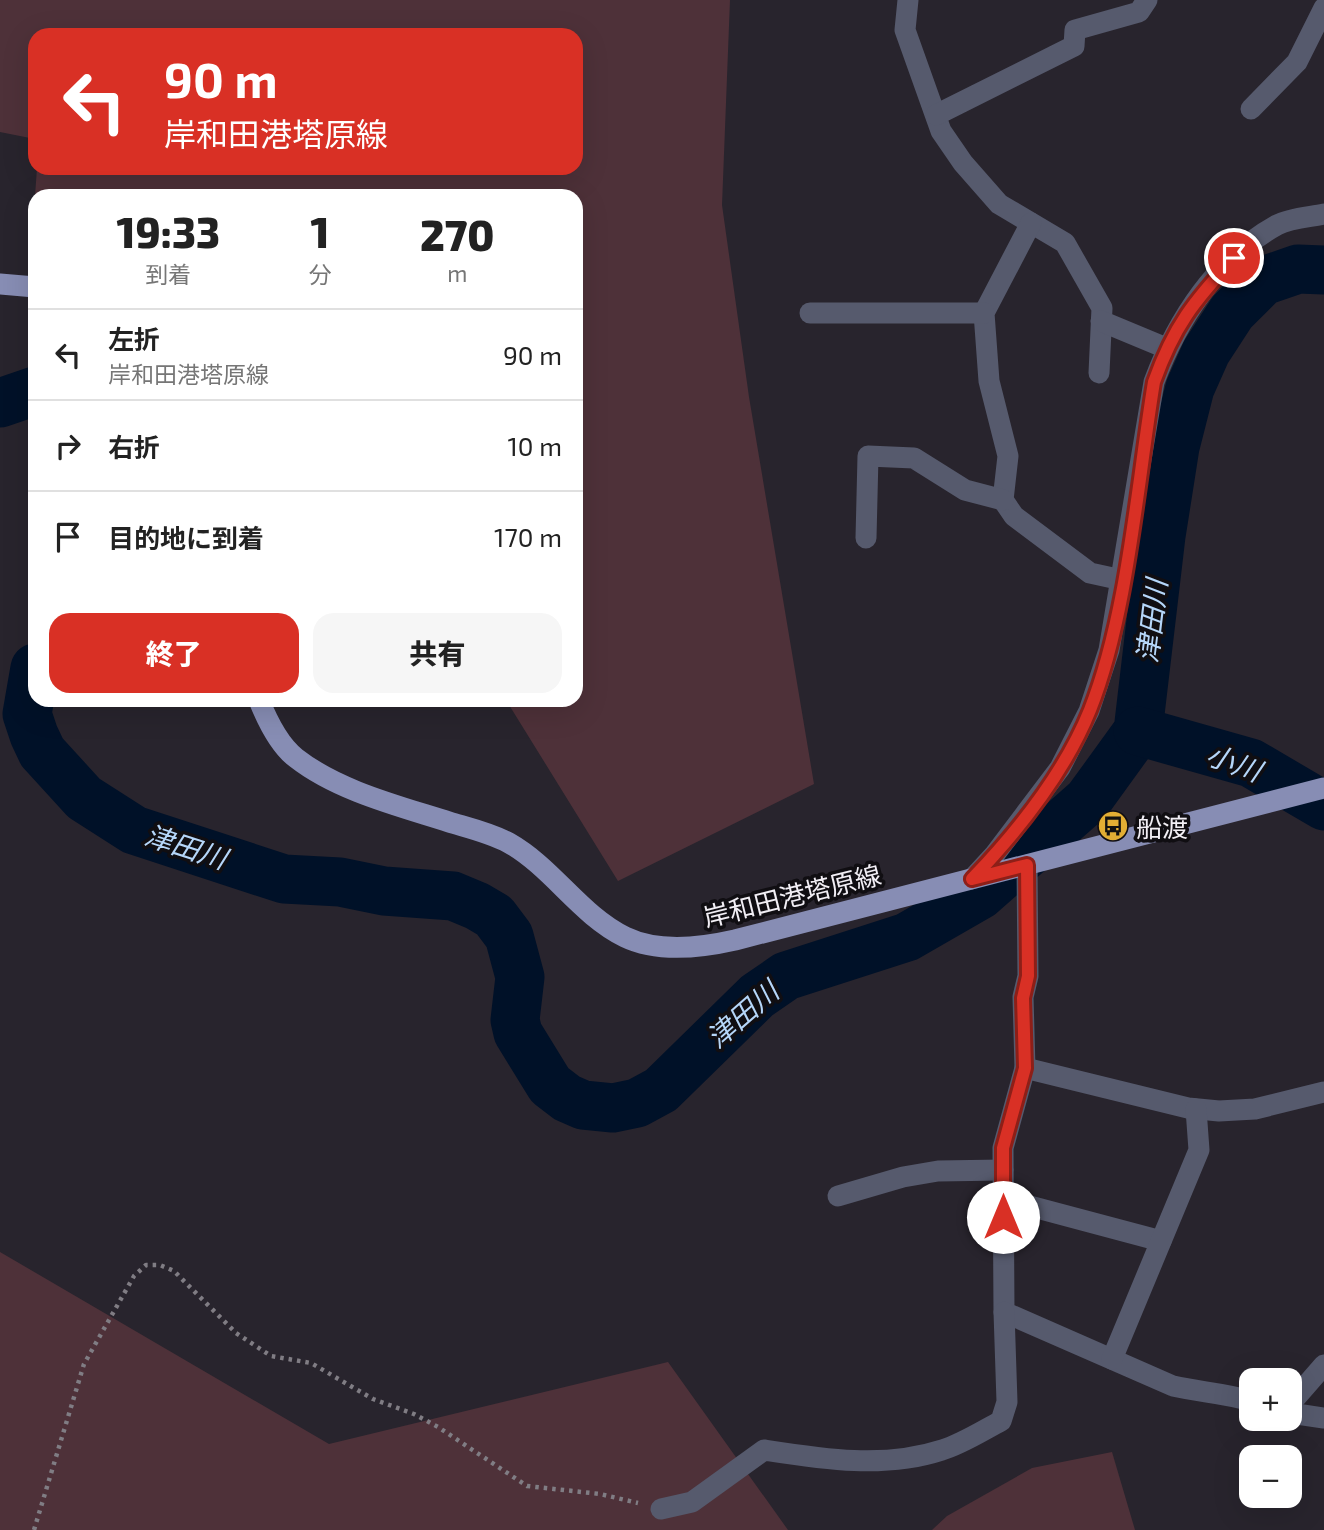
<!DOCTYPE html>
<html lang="ja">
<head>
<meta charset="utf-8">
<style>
	:root { --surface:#fff; --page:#f6f6f6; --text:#222; --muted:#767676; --line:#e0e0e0; --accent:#d93025 }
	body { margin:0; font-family:"Exo 2","Noto Sans JP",sans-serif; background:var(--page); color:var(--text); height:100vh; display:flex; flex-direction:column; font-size:26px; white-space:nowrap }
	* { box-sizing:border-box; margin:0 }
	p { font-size:23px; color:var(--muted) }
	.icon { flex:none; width:38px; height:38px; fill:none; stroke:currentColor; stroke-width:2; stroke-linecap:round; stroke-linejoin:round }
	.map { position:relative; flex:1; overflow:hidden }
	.side { position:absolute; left:28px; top:189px; width:555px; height:518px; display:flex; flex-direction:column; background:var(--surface); border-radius:21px; box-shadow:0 7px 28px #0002 }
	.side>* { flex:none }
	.top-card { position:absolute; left:28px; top:28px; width:555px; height:147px; border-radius:21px; box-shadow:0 7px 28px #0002; background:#d93025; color:#fff; overflow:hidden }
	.fabs { position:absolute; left:1239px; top:1368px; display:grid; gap:14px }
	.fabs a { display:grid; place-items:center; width:63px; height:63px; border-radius:14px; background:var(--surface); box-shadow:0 7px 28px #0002; font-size:35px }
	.pin { position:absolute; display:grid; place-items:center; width:60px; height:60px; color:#fff; margin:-30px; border:4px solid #fff; border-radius:50%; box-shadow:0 2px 7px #0007 }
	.me { position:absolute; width:77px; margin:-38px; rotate:0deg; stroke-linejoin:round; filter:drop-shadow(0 0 5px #0008) }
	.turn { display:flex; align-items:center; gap:24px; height:147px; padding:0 21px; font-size:32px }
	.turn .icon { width:91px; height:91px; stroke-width:2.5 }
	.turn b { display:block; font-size:49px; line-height:60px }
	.eta { display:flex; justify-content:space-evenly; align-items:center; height:119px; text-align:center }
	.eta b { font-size:42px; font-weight:800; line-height:49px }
	.primary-button { display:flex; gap:14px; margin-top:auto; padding:14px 21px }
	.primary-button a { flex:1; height:80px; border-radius:21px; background:var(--accent); color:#fff; font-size:28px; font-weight:800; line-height:80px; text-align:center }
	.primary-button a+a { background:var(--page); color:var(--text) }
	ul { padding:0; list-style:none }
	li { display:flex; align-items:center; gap:21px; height:91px; padding:0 21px; border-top:2px solid var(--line) }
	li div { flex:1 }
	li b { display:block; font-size:26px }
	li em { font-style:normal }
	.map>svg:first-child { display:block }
	.green { fill:#4e3139 }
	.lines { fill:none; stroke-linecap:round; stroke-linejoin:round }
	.river { stroke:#001128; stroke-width:49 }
	.path { stroke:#807d84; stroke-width:4.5; stroke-dasharray:3.5 5; stroke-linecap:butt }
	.minor { stroke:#565a6d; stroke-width:21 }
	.major { stroke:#878db4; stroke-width:21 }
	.route-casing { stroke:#8d1f18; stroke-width:18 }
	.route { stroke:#d93025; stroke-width:12 }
	.labels { text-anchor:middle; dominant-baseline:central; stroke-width:7; stroke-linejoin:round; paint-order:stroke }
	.poi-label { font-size:26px; fill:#f2eff5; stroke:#100e12; text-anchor:start }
	.street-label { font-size:26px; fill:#f2eff5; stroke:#100e12 }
	.water-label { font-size:28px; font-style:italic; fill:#b5d6f9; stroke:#100e12 }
</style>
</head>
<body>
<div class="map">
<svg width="1324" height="1530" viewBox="0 0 1324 1530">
	<rect width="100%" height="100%" fill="#28242d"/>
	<g class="green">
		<polygon points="0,0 730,0 722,205 749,397 814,784 618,881 506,700 576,700 576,196 35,196 37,168 576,168 576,35 35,35 35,139 0,132"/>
		<polygon points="0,1252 329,1444 668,1362 788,1530 0,1530"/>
		<polygon points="1112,1452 1135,1530 932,1530 947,1516 1032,1468"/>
	</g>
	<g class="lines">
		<g class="river">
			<polyline points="0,403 35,391"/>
			<polyline points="35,668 27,714 34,735 42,752 84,798 134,830 284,879 340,882 384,891 453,896 477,906 494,916 509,936 520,977 515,1020 518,1033 550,1085 567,1098 583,1105 613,1108 637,1103 661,1090 757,996 786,976 907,937 980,895 1088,800 1138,731 1161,536 1175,447 1190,388 1206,352 1232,312 1263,281 1298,269 1324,270"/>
			<polyline points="1138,731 1251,763 1324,806"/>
		</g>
		<polyline class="path" points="34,1530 84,1364 134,1276 146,1265 160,1265 174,1271 236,1333 271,1356 311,1363 373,1399 414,1414 438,1427 527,1486 600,1494 638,1503"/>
		<g class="minor">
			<polyline points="908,0 905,30 941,131 963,163 999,204 1065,243 1102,308 1099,373"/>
			<polyline points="1251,109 1297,62 1324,8"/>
			<polyline points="936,115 1074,46 1075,30 1139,12 1147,0"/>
			<polyline points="1031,223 984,313 989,381 1008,456 1003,500 1014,516 1090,573 1122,580"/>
			<polyline points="810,313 984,313"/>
			<polyline points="1101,321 1166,348"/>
			<polyline points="866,538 868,456 914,458 965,490 1003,500"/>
			<path d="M1027,865l1,111 -5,21 2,71 -22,80 1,164 169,74c26,6 52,7 78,15"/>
			<path d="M972,879l23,-25 65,-86 29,-57 20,-61 45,-268c23,-62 63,-124 123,-157 13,-7 33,-8 47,-11"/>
			<polyline points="1025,1068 1188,1108 1219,1111 1255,1109 1324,1092"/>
			<polyline points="838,1196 903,1177 938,1171 1003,1170"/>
			<polyline points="1003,1199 1161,1241"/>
			<polyline points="1112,1359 1199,1150 1196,1109"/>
			<polyline points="1290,1404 1324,1365"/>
			<polyline points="1290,1413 1324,1418"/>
			<path d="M661,1509l31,-7 72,-52c58,9 120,19 178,0 20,-6 40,-19 59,-29l6,-19 -3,-90"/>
		</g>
		<g class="major">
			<polyline points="0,284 35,287"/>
			<path d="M259,700c8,20 20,45 37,58 42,33 103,48 153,64 20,6 42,11 60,21 44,25 71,72 116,94 33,16 75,11 110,3l589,-152"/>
		</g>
	</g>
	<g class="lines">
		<g class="route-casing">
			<path id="route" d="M1003,1217v-69l22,-80 -2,-70 5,-22 -1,-111 -55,14c46,-48 93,-107 118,-169 38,-96 47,-225 64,-328 20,-56 40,-81 80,-124"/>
		</g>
		<use href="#route" class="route"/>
	</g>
	<defs>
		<g id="bus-disc" transform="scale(1.575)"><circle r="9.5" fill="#e2ae34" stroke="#100e12"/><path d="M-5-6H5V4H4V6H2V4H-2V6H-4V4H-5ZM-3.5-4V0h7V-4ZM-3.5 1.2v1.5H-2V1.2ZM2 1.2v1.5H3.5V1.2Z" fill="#111"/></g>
	</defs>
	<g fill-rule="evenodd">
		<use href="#bus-disc" x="1113" y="826"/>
	</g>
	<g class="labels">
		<g class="poi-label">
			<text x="1136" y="826">船渡</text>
		</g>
		<g class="street-label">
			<text transform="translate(792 895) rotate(-14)">岸和田港塔原線</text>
		</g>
		<g class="water-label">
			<text transform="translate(1151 621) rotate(-83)">津田川</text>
			<text transform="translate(1234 762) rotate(20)">小川</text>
			<text transform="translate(186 846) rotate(18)">津田川</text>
			<text transform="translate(742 1014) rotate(-41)">津田川</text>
		</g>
	</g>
</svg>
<div class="fabs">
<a>+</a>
<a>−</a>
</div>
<div class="pin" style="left:1234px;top:258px;background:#d93025"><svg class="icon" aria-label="arrive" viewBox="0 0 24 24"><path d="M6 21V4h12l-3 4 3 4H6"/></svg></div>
<svg class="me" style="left:1003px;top:1217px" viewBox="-20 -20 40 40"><circle r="19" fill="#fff"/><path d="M0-13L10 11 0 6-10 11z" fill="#d93025"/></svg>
<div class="top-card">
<div class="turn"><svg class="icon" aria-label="left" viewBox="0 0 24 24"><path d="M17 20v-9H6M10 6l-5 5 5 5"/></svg><div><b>90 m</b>岸和田港塔原線</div></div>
</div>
<section class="side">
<div class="eta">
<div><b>19:33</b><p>到着</p></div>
<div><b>1</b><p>分</p></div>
<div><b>270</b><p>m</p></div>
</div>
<ul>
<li><svg class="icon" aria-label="left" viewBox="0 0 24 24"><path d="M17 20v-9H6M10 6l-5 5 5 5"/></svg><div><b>左折</b><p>岸和田港塔原線</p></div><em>90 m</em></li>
<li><svg class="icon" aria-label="right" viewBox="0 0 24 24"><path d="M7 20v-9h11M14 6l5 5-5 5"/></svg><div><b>右折</b></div><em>10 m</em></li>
<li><svg class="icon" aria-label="arrive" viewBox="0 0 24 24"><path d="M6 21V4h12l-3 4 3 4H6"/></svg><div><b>目的地に到着</b></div><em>170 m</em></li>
</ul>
<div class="primary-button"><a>終了</a><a>共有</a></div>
</section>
</div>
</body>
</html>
